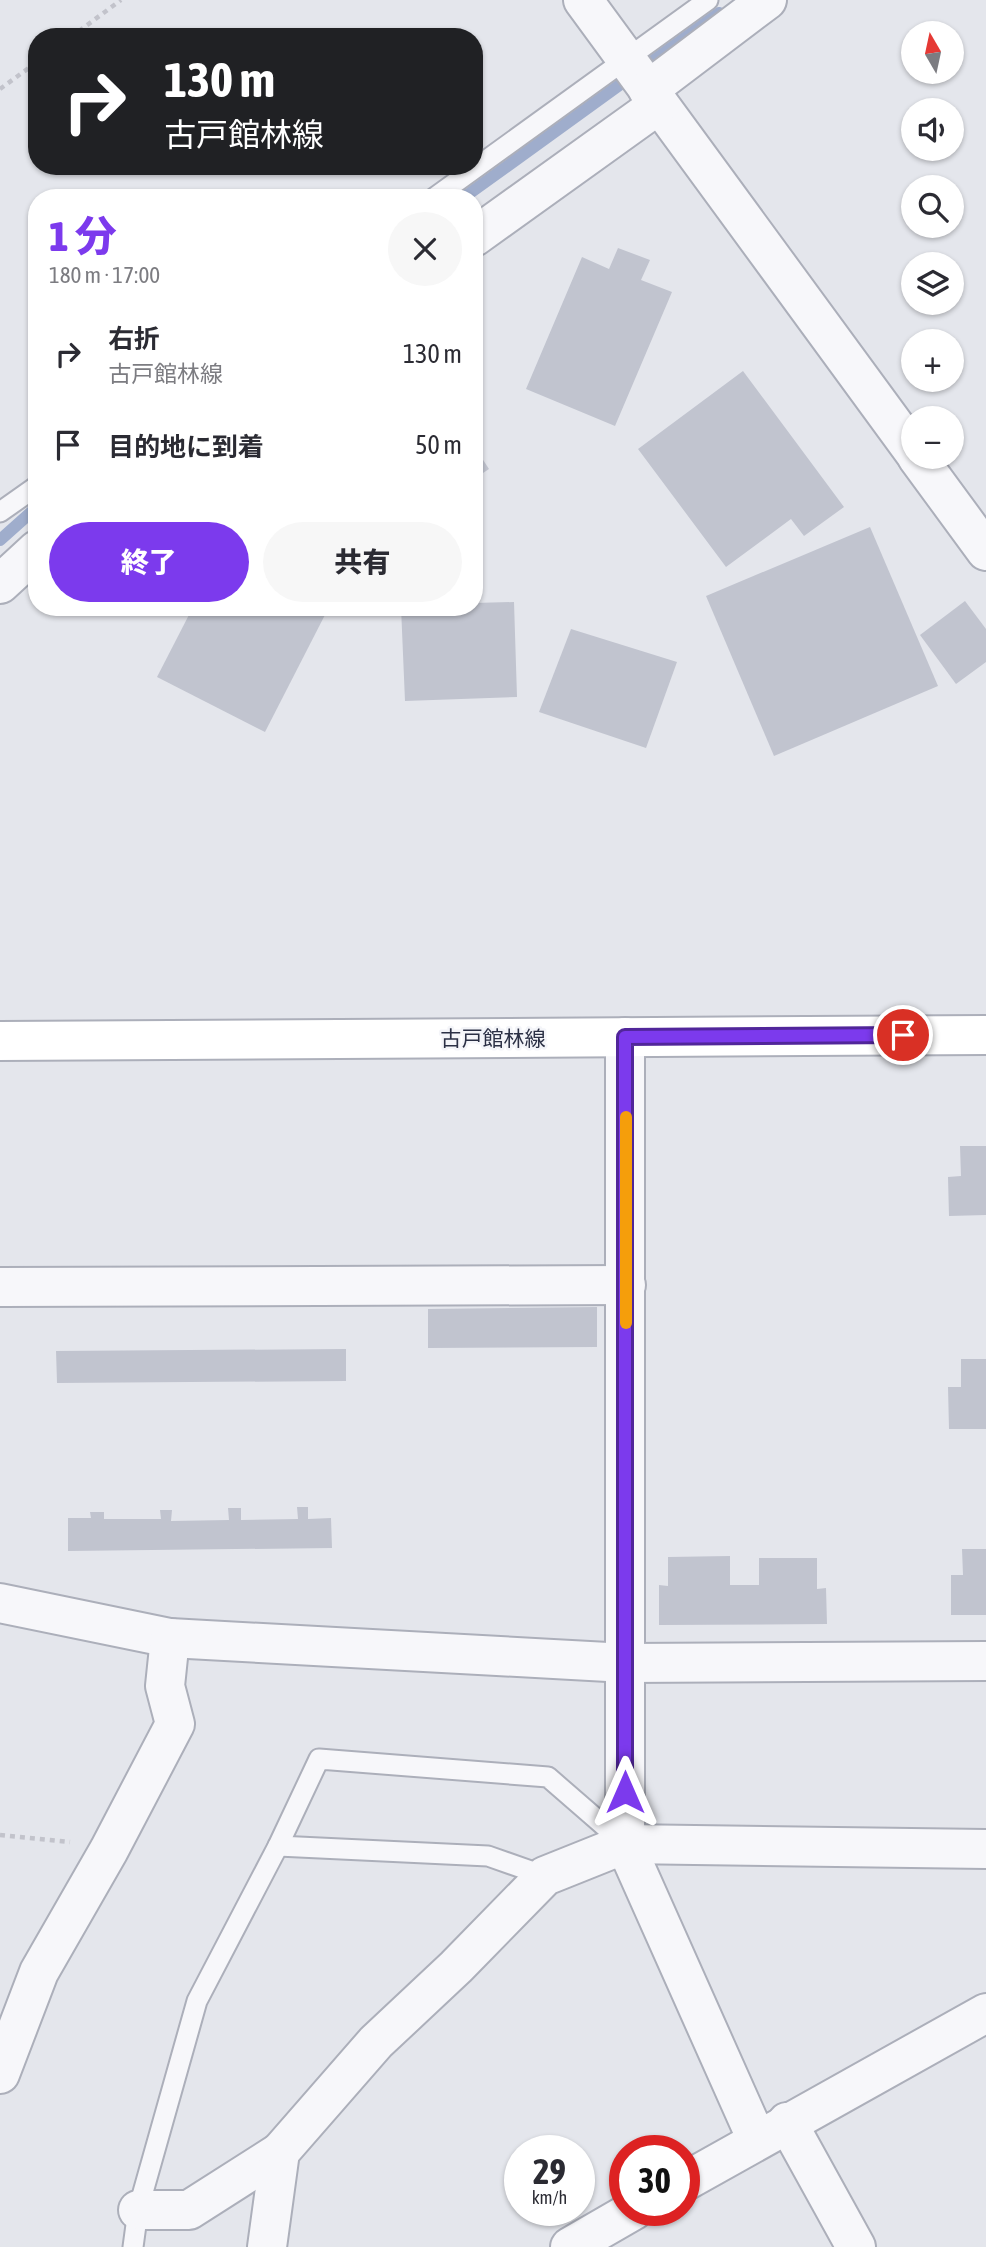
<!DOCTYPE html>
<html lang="ja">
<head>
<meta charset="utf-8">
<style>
	:root { --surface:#fff; --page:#f7f7f7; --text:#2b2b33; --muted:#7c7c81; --accent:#7c3aed }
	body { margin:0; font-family:"Asap Condensed","Noto Sans JP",sans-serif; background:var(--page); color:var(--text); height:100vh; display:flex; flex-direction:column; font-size:26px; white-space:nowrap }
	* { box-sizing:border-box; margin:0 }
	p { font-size:23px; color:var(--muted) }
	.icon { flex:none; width:38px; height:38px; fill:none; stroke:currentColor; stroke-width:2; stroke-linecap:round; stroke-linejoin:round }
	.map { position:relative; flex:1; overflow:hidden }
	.drawer { position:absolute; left:28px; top:189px; width:455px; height:427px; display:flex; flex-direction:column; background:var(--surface); border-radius:28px; box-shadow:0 2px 5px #0004 }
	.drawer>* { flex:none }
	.top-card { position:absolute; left:28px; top:28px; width:455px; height:147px; border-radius:28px; box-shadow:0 2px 5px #0004; background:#202124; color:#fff; overflow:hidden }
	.needle { width:46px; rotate:351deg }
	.fabs { position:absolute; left:901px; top:21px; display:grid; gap:14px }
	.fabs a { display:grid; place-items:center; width:63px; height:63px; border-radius:50%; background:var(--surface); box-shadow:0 2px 5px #0004; font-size:35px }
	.speed { position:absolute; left:504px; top:2135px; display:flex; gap:14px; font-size:35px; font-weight:700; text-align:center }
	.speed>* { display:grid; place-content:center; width:91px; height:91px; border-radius:50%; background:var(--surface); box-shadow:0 2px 5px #0004; line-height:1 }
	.speed small { font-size:18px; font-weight:400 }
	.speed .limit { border:10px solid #d22; background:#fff; color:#111 }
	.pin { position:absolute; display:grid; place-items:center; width:60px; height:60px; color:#fff; margin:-30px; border:4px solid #fff; border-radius:50%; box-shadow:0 2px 7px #0007 }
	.me { position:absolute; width:77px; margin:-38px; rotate:0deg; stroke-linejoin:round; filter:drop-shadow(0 0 5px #0008) }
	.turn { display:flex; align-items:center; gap:24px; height:147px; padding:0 21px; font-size:32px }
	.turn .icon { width:91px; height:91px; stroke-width:2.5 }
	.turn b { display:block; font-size:49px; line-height:60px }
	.round { display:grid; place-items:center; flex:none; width:74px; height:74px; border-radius:37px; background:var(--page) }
	.overview { display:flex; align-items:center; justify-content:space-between; height:119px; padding:0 21px }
	h1 { font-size:42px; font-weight:800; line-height:52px; color:var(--accent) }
	.button { display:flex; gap:14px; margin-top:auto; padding:14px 21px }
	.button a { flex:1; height:80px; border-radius:42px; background:var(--accent); color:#fff; font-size:28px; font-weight:800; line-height:80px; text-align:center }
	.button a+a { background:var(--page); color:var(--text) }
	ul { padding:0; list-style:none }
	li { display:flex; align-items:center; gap:21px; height:91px; padding:0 21px }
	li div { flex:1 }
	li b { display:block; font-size:26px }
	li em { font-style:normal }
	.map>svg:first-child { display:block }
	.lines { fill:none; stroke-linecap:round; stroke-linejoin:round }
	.stream { stroke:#9fadcc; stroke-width:12 }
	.building { fill:#c1c4cf }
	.service-casing { stroke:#acafba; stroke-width:23 }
	.minor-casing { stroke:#acafba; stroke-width:42 }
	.secondary-casing { stroke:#acafba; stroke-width:42 }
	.path { stroke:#c2c3cb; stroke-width:4.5; stroke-dasharray:5 5; stroke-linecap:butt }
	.service { stroke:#f7f7fa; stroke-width:19 }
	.minor { stroke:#f7f7fa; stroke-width:38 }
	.secondary { stroke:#fff; stroke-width:38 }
	.route-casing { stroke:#51269a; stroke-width:18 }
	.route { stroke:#7c3aed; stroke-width:12 }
	.slow { stroke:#f59e0b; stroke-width:12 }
	.labels { text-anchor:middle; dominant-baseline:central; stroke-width:5; stroke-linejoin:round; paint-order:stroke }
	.street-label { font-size:21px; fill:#2b3045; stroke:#f4f5f9 }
</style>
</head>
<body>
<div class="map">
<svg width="986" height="2247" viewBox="0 0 986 2247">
	<rect width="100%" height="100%" fill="#e4e6ec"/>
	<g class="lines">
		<g class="stream">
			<polyline points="463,198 719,13"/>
			<polyline points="0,540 37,507"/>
		</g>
	</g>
	<g class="building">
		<polygon points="618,248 650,260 641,280 672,292 615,426 526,389 582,257 609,269"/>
		<polygon points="743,371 844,507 804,536 791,519 726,567 638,449"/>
		<polygon points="474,446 489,469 474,479"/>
		<polygon points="870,527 938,686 774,756 706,596"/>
		<polygon points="965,601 986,629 986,662 956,684 920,635"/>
		<polygon points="514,602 517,697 405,701 401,607 474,607 474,603"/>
		<polygon points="193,607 328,609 265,732 157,677"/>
		<polygon points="571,629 677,662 646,748 539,712"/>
		<polygon points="960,1146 986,1146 986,1215 949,1216 948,1177 961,1176"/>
		<polygon points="597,1307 597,1347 428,1348 428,1309"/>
		<polygon points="346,1349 346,1381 57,1383 56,1351"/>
		<polygon points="961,1359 986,1359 986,1429 949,1429 948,1387 961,1387"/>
		<polygon points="297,1507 308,1507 308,1519 331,1518 332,1548 68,1551 68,1518 91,1518 90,1512 104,1512 104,1519 161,1519 160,1510 172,1510 171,1521 229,1520 228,1508 241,1508 241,1520 298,1519"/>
		<polygon points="962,1549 986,1549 986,1615 951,1615 951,1575 963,1575"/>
		<polygon points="730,1556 730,1585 759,1585 759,1558 817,1558 817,1589 826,1588 827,1624 659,1625 659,1585 668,1586 668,1557"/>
	</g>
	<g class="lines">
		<g class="service-casing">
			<g id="service">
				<polyline points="434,198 708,0"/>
				<polyline points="0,512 37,486"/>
				<polyline points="278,1846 488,1856 545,1876"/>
				<polyline points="133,2247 138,2210 197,2001 278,1846 319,1759 548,1777 624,1843"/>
			</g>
		</g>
		<g class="minor-casing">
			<g id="minor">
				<polyline points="583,0 914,452"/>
				<polyline points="648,90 767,0"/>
				<polyline points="474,237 658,105"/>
				<polyline points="917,457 986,551"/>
				<polyline points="0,584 37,550"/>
				<polyline points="625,1037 625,1844 757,2140"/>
				<polyline points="0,1287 626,1285"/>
				<polyline points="0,1603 170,1638 626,1663 986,1661"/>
				<polyline points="0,2074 39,1972 109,1850 175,1724 165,1686 170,1638"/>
				<polyline points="787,2122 856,2247"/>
				<polyline points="684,2182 986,2013"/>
				<polyline points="138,2210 189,2210 280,2152"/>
				<polyline points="267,2247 280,2152 376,2042 456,1967 545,1876 625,1844 986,1849"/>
				<polyline points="570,2247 634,2210"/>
			</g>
		</g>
		<g class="secondary-casing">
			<polyline id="secondary" points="0,1041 986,1035"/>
		</g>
		<g class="path">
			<polyline points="71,37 121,0"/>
			<polyline points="0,89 37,62"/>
			<polyline points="0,1835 70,1842"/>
		</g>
		<use href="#service" class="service"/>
		<use href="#minor" class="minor"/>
		<use href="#secondary" class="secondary"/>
	</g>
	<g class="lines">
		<g class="route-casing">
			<polyline id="route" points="625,1792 625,1037 903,1035"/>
		</g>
		<use href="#route" class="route"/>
		<polyline class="slow" points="626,1117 626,1323"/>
	</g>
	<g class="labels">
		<g class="street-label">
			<text x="493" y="1038">古戸館林線</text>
		</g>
	</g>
</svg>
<div class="fabs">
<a><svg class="needle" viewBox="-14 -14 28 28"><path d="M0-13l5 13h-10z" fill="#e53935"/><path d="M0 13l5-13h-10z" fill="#7c7c81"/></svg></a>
<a><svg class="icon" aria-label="sound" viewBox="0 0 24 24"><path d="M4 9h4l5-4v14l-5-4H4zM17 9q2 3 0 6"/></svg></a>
<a><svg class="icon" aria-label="search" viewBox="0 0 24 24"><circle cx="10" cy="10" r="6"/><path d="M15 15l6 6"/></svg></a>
<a><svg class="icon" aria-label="layers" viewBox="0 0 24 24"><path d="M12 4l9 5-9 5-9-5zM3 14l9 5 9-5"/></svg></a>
<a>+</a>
<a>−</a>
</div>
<div class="speed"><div>29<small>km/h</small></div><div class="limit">30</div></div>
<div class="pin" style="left:903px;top:1035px;background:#d93025"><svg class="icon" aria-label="arrive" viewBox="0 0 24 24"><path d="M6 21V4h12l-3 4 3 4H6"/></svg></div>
<svg class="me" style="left:625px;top:1792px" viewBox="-20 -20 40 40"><path d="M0-17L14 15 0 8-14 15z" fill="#7c3aed" stroke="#fff" stroke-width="4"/></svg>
<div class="top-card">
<div class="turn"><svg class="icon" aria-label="right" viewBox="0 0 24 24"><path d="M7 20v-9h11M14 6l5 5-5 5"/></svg><div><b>130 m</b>古戸館林線</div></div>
</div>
<section class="drawer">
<div class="overview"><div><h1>1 分</h1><p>180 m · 17:00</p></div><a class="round"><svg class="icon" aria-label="close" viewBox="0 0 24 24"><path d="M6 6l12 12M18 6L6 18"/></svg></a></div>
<ul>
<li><svg class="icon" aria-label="right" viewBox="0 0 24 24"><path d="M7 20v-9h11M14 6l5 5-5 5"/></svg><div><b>右折</b><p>古戸館林線</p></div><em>130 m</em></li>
<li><svg class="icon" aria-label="arrive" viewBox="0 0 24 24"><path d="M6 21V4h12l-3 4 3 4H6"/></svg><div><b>目的地に到着</b></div><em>50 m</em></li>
</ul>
<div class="button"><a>終了</a><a>共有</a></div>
</section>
</div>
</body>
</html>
